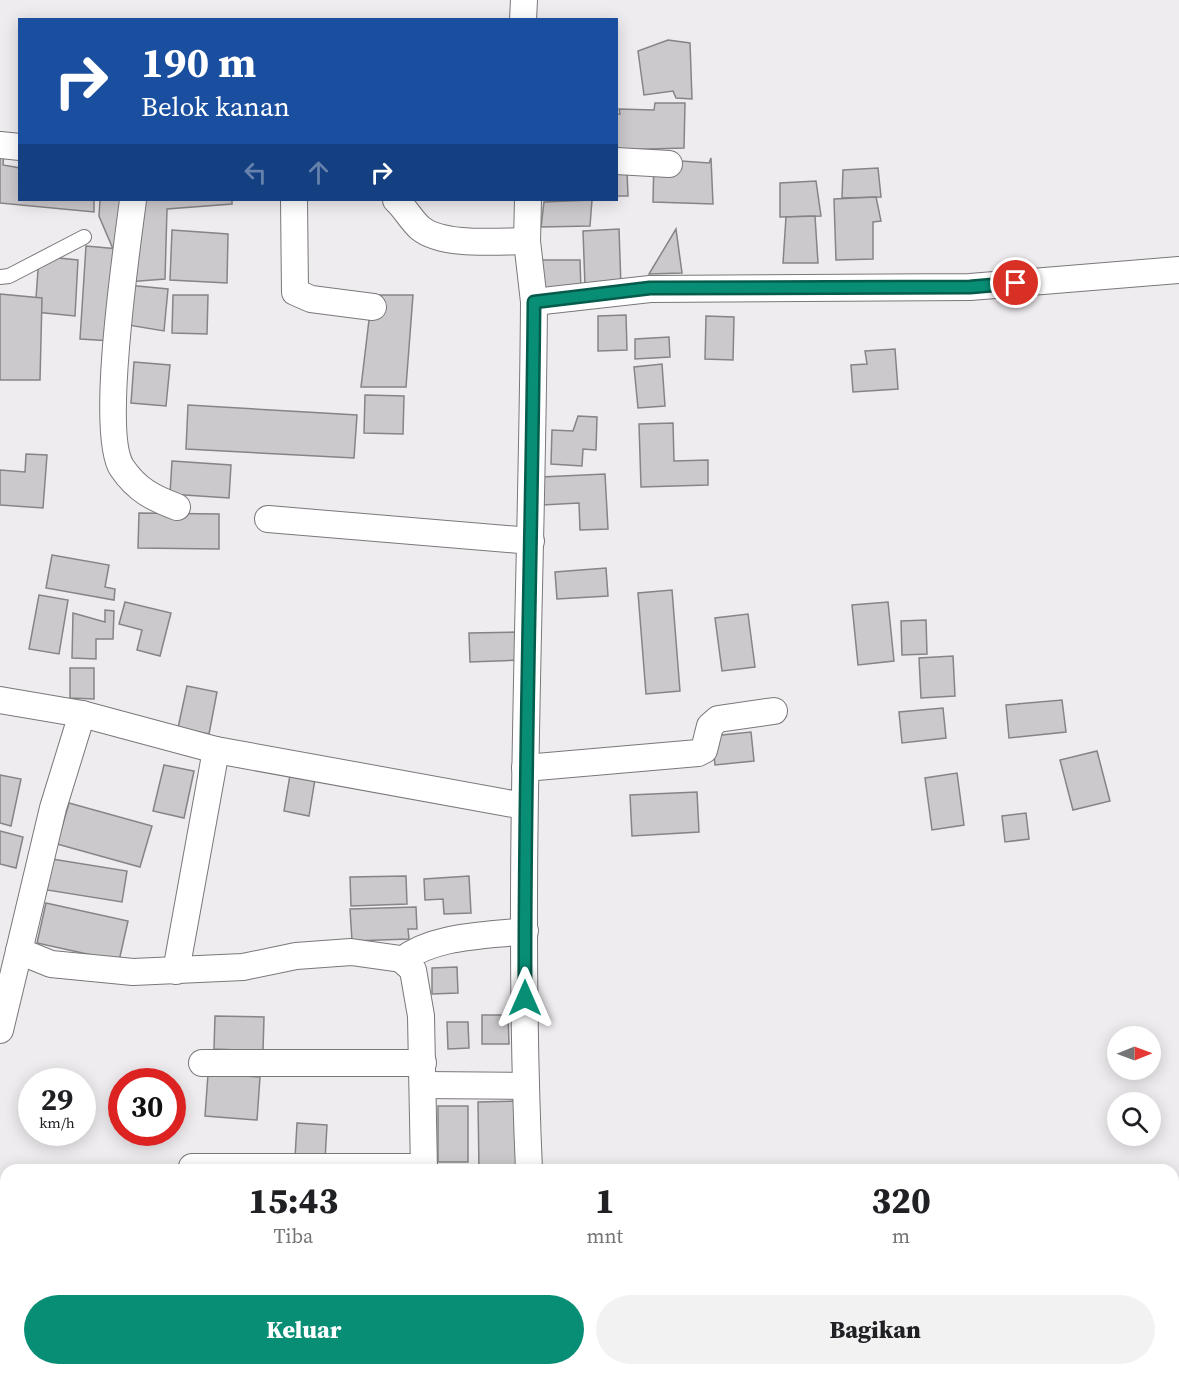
<!DOCTYPE html>
<html lang="id">
<head>
<meta charset="utf-8">
<style>
	:root { --surface:#fff; --page:#f2f2f2; --text:#202124; --muted:#757577; --accent:#088e75 }
	body { margin:0; font-family:"Source Serif 4",serif; background:var(--page); color:var(--text); height:100vh; display:flex; flex-direction:column; font-size:22px; white-space:nowrap }
	* { box-sizing:border-box; margin:0 }
	p { font-size:20px; color:var(--muted) }
	.icon { flex:none; width:33px; height:33px; fill:none; stroke:currentColor; stroke-width:2; stroke-linecap:round; stroke-linejoin:round }
	.map { position:relative; flex:1; overflow:hidden }
	.panel { position:absolute; left:0px; top:1164px; width:1179px; height:212px; display:flex; flex-direction:column; background:var(--surface); border-radius:18px 18px 0 0; box-shadow:0 3px 15px #0003 }
	.panel>* { flex:none }
	.hud { position:absolute; left:18px; top:18px; width:600px; height:183px; border-radius:0px; box-shadow:0 3px 15px #0003; background:#1a4fa0; color:#fff; overflow:hidden }
	.needle { width:39px; rotate:89deg }
	.tools { position:absolute; left:1107px; top:1026px; display:grid; gap:12px }
	.tools a { display:grid; place-items:center; width:54px; height:54px; border-radius:50%; background:var(--surface); box-shadow:0 3px 15px #0003; font-size:30px }
	.speed { position:absolute; left:18px; top:1068px; display:flex; gap:12px; font-size:30px; font-weight:700; text-align:center }
	.speed>* { display:grid; place-content:center; width:78px; height:78px; border-radius:50%; background:var(--surface); box-shadow:0 3px 15px #0003; line-height:1 }
	.speed small { font-size:15px; font-weight:400 }
	.speed .limit { border:9px solid #d22; background:#fff; color:#111 }
	.pin { position:absolute; display:grid; place-items:center; width:51px; height:51px; color:#fff; margin:-26px; border:3px solid #fff; border-radius:50%; box-shadow:0 2px 6px #0007 }
	.me { position:absolute; width:66px; margin:-33px; rotate:0deg; stroke-linejoin:round; filter:drop-shadow(0 0 4px #0008) }
	.turn { display:flex; align-items:center; gap:21px; height:126px; padding:0 24px; font-size:27px }
	.turn .icon { width:78px; height:78px; stroke-width:2.5 }
	.turn b { display:block; font-size:42px; line-height:51px }
	.lanes { display:flex; align-items:center; height:57px; padding:0 24px; background:#0003; justify-content:center; gap:30px; direction:ltr }
	.lanes .off { opacity:.35 }
	.eta { display:flex; justify-content:space-evenly; align-items:center; height:102px; text-align:center }
	.eta b { font-size:36px; font-weight:800; line-height:42px }
	.primary-button { display:flex; gap:12px; margin-top:auto; padding:12px 24px }
	.primary-button a { flex:1; height:69px; border-radius:36px; background:var(--accent); color:#fff; font-size:24px; font-weight:800; line-height:69px; text-align:center }
	.primary-button a+a { background:var(--page); color:var(--text) }
	.map>svg:first-child { display:block }
	.building { fill:#ccc9cc; stroke:#868486; stroke-width:1.5 }
	.lines { fill:none; stroke-linecap:round; stroke-linejoin:round }
	.lane-casing { stroke:#7a777a; stroke-width:16 }
	.street-casing { stroke:#7a777a; stroke-width:28 }
	.lane { stroke:#fff; stroke-width:14 }
	.street { stroke:#fff; stroke-width:26 }
	.route-casing { stroke:#055c4c; stroke-width:15 }
	.route { stroke:#088e75; stroke-width:10 }
</style>
</head>
<body>
<div class="map">
<svg width="1179" height="1375" viewBox="0 0 1179 1375">
	<rect width="100%" height="100%" fill="#efecef"/>
	<g class="building">
		<polygon points="668,40 690,43 692,99 676,98 673,91 644,95 638,51"/>
		<polygon points="655,103 685,103 684,148 616,150 616,114 620,114 619,109 654,110"/>
		<polygon points="0,150 4,150 3,165 20,168 20,200 94,200 94,212 0,203"/>
		<polygon points="711,158 713,204 653,202 654,159 709,163"/>
		<polygon points="878,168 881,197 842,198 843,170"/>
		<polygon points="616,172 627,172 628,196 616,196"/>
		<polygon points="816,181 821,216 780,217 780,183"/>
		<polygon points="876,197 881,221 873,222 873,259 836,260 834,199"/>
		<polygon points="100,200 232,200 232,204 167,209 165,279 127,282 99,216"/>
		<polygon points="592,200 590,226 541,227 544,202"/>
		<polygon points="815,216 818,263 783,263 786,217"/>
		<polygon points="619,229 621,287 585,286 583,231"/>
		<polygon points="676,229 682,273 649,274"/>
		<polygon points="172,230 228,234 227,283 170,280"/>
		<polygon points="86,246 119,249 112,341 80,339"/>
		<polygon points="39,256 78,260 75,316 35,312"/>
		<polygon points="536,260 580,260 581,291 537,293"/>
		<polygon points="127,285 168,289 164,331 122,324"/>
		<polygon points="0,294 42,298 40,380 0,380"/>
		<polygon points="173,295 208,295 207,334 172,333"/>
		<polygon points="372,295 413,295 406,387 361,387"/>
		<polygon points="626,315 627,350 598,351 598,316"/>
		<polygon points="706,316 734,317 733,360 705,359"/>
		<polygon points="669,337 670,357 635,359 635,339"/>
		<polygon points="895,349 898,389 853,392 851,365 867,364 865,351"/>
		<polygon points="134,362 170,365 166,406 131,403"/>
		<polygon points="662,364 665,406 638,408 634,367"/>
		<polygon points="365,395 404,396 403,434 364,433"/>
		<polygon points="188,405 357,415 354,458 186,449"/>
		<polygon points="578,416 597,417 596,450 583,449 582,466 551,464 552,430 573,431"/>
		<polygon points="673,423 674,461 708,460 708,485 641,487 639,424"/>
		<polygon points="26,454 47,455 43,508 0,505 0,470 25,472"/>
		<polygon points="172,461 231,465 229,498 170,494"/>
		<polygon points="605,474 608,529 580,530 579,503 542,505 541,477"/>
		<polygon points="139,513 219,514 219,549 138,548"/>
		<polygon points="52,555 109,565 105,587 115,589 114,600 46,588"/>
		<polygon points="606,568 608,596 557,599 555,572"/>
		<polygon points="672,590 680,691 646,694 638,593"/>
		<polygon points="39,595 68,600 59,654 29,649"/>
		<polygon points="125,602 171,613 160,656 137,650 142,630 119,624"/>
		<polygon points="888,602 894,661 858,665 852,605"/>
		<polygon points="105,610 114,611 113,639 96,639 96,659 72,658 73,613 105,622"/>
		<polygon points="748,614 755,667 722,671 715,618"/>
		<polygon points="926,620 927,654 902,655 901,621"/>
		<polygon points="519,632 521,660 470,662 469,633"/>
		<polygon points="953,656 955,696 921,698 919,658"/>
		<polygon points="70,668 94,668 94,699 70,698"/>
		<polygon points="187,686 217,692 209,734 178,728"/>
		<polygon points="1062,700 1066,732 1009,738 1006,705"/>
		<polygon points="943,708 946,738 902,743 899,712"/>
		<polygon points="751,732 754,761 715,765 712,736"/>
		<polygon points="1097,751 1110,801 1073,810 1060,760"/>
		<polygon points="164,765 194,771 184,818 153,811"/>
		<polygon points="957,773 964,825 932,830 925,778"/>
		<polygon points="0,775 21,779 11,826 0,823"/>
		<polygon points="290,775 315,779 309,816 284,811"/>
		<polygon points="697,792 699,832 632,836 630,795"/>
		<polygon points="69,803 152,826 140,867 57,844"/>
		<polygon points="1026,813 1029,839 1005,842 1002,816"/>
		<polygon points="0,831 23,837 16,868 0,864"/>
		<polygon points="52,859 127,871 122,902 47,890"/>
		<polygon points="406,876 407,904 351,906 350,877"/>
		<polygon points="469,876 471,913 444,914 443,899 425,900 424,879"/>
		<polygon points="46,903 128,921 119,961 37,943"/>
		<polygon points="416,907 417,929 408,929 409,939 352,941 350,909"/>
		<polygon points="457,967 458,993 432,994 432,968"/>
		<polygon points="482,1015 508,1015 509,1044 482,1044"/>
		<polygon points="215,1016 264,1017 263,1051 214,1049"/>
		<polygon points="447,1022 468,1022 469,1048 448,1049"/>
		<polygon points="208,1074 260,1077 257,1120 205,1116"/>
		<polygon points="518,1101 520,1170 479,1170 478,1102"/>
		<rect x="438" y="1106" width="30" height="56"/>
		<polygon points="297,1123 327,1125 325,1160 295,1158"/>
		<polygon points="0,1333 6,1334 6,1369 0,1368"/>
		<polygon points="9,1370 68,1370 67,1375 37,1375"/>
	</g>
	<g class="lines">
		<g class="lane-casing">
			<polyline id="lane" points="0,277 9,276 84,237"/>
		</g>
		<g class="street-casing">
			<g id="street">
				<polyline points="523,20 524,0"/>
				<polyline points="0,145 20,147"/>
				<polyline points="616,161 669,164"/>
				<path d="M133,200c-6,47 -34,234 -11,268 15,22 31,30 55,39"/>
				<polyline points="294,200 295,292 311,299 373,307"/>
				<path d="M396,200c9,8 15,20 24,28 23,19 79,13 107,13"/>
				<polyline points="528,200 527,241 534,302"/>
				<polyline points="268,519 531,541"/>
				<polyline points="0,700 82,714 216,750 524,806"/>
				<polyline points="82,714 53,808 19,951 51,964 133,972 243,967 296,956 351,952 401,959 413,970 421,1016 424,1170"/>
				<polyline points="525,768 698,753 704,750 710,726 718,719 774,711"/>
				<path d="M402,960c33,-25 83,-24 123,-29"/>
				<polyline points="176,971 216,750"/>
				<polyline points="0,1030 19,951"/>
				<polyline points="202,1063 423,1063"/>
				<polyline points="424,1085 525,1086"/>
				<polyline points="192,1167 424,1167"/>
				<path d="M529,1170c-13,-289 3,-579 5,-868l116,-13 320,-2 209,-17"/>
				<polyline points="539,1370 539,1375"/>
			</g>
		</g>
		<use href="#lane" class="lane"/>
		<use href="#street" class="street"/>
	</g>
	<g class="lines">
		<g class="route-casing">
			<path id="route" d="M525,998c-1,-232 7,-464 9,-696l116,-14 320,-1 46,-4"/>
		</g>
		<use href="#route" class="route"/>
	</g>
</svg>
<div class="tools">
<a><svg class="needle" viewBox="-14 -14 28 28"><path d="M0-13l5 13h-10z" fill="#e53935"/><path d="M0 13l5-13h-10z" fill="#757577"/></svg></a>
<a><svg class="icon" aria-label="search" viewBox="0 0 24 24"><circle cx="10" cy="10" r="6"/><path d="M15 15l6 6"/></svg></a>
</div>
<div class="speed"><div>29<small>km/h</small></div><div class="limit">30</div></div>
<div class="pin" style="left:1016px;top:283px;background:#d93025"><svg class="icon" aria-label="arrive" viewBox="0 0 24 24"><path d="M6 21V4h12l-3 4 3 4H6"/></svg></div>
<svg class="me" style="left:525px;top:998px" viewBox="-20 -20 40 40"><path d="M0-17L14 15 0 8-14 15z" fill="#088e75" stroke="#fff" stroke-width="4"/></svg>
<div class="hud">
<div class="turn"><svg class="icon" aria-label="right" viewBox="0 0 24 24"><path d="M7 20v-9h11M14 6l5 5-5 5"/></svg><div><b>190 m</b>Belok kanan</div></div>
<div class="lanes"><svg class="icon off" aria-label="left" viewBox="0 0 24 24"><path d="M17 20v-9H6M10 6l-5 5 5 5"/></svg><svg class="icon off" aria-label="ahead" viewBox="0 0 24 24"><path d="M12 20V5M6 11l6-6 6 6"/></svg><svg class="icon" aria-label="right" viewBox="0 0 24 24"><path d="M7 20v-9h11M14 6l5 5-5 5"/></svg></div>
</div>
<section class="panel">
<div class="eta">
<div><b>15:43</b><p>Tiba</p></div>
<div><b>1</b><p>mnt</p></div>
<div><b>320</b><p>m</p></div>
</div>
<div class="primary-button"><a>Keluar</a><a>Bagikan</a></div>
</section>
</div>
</body>
</html>
